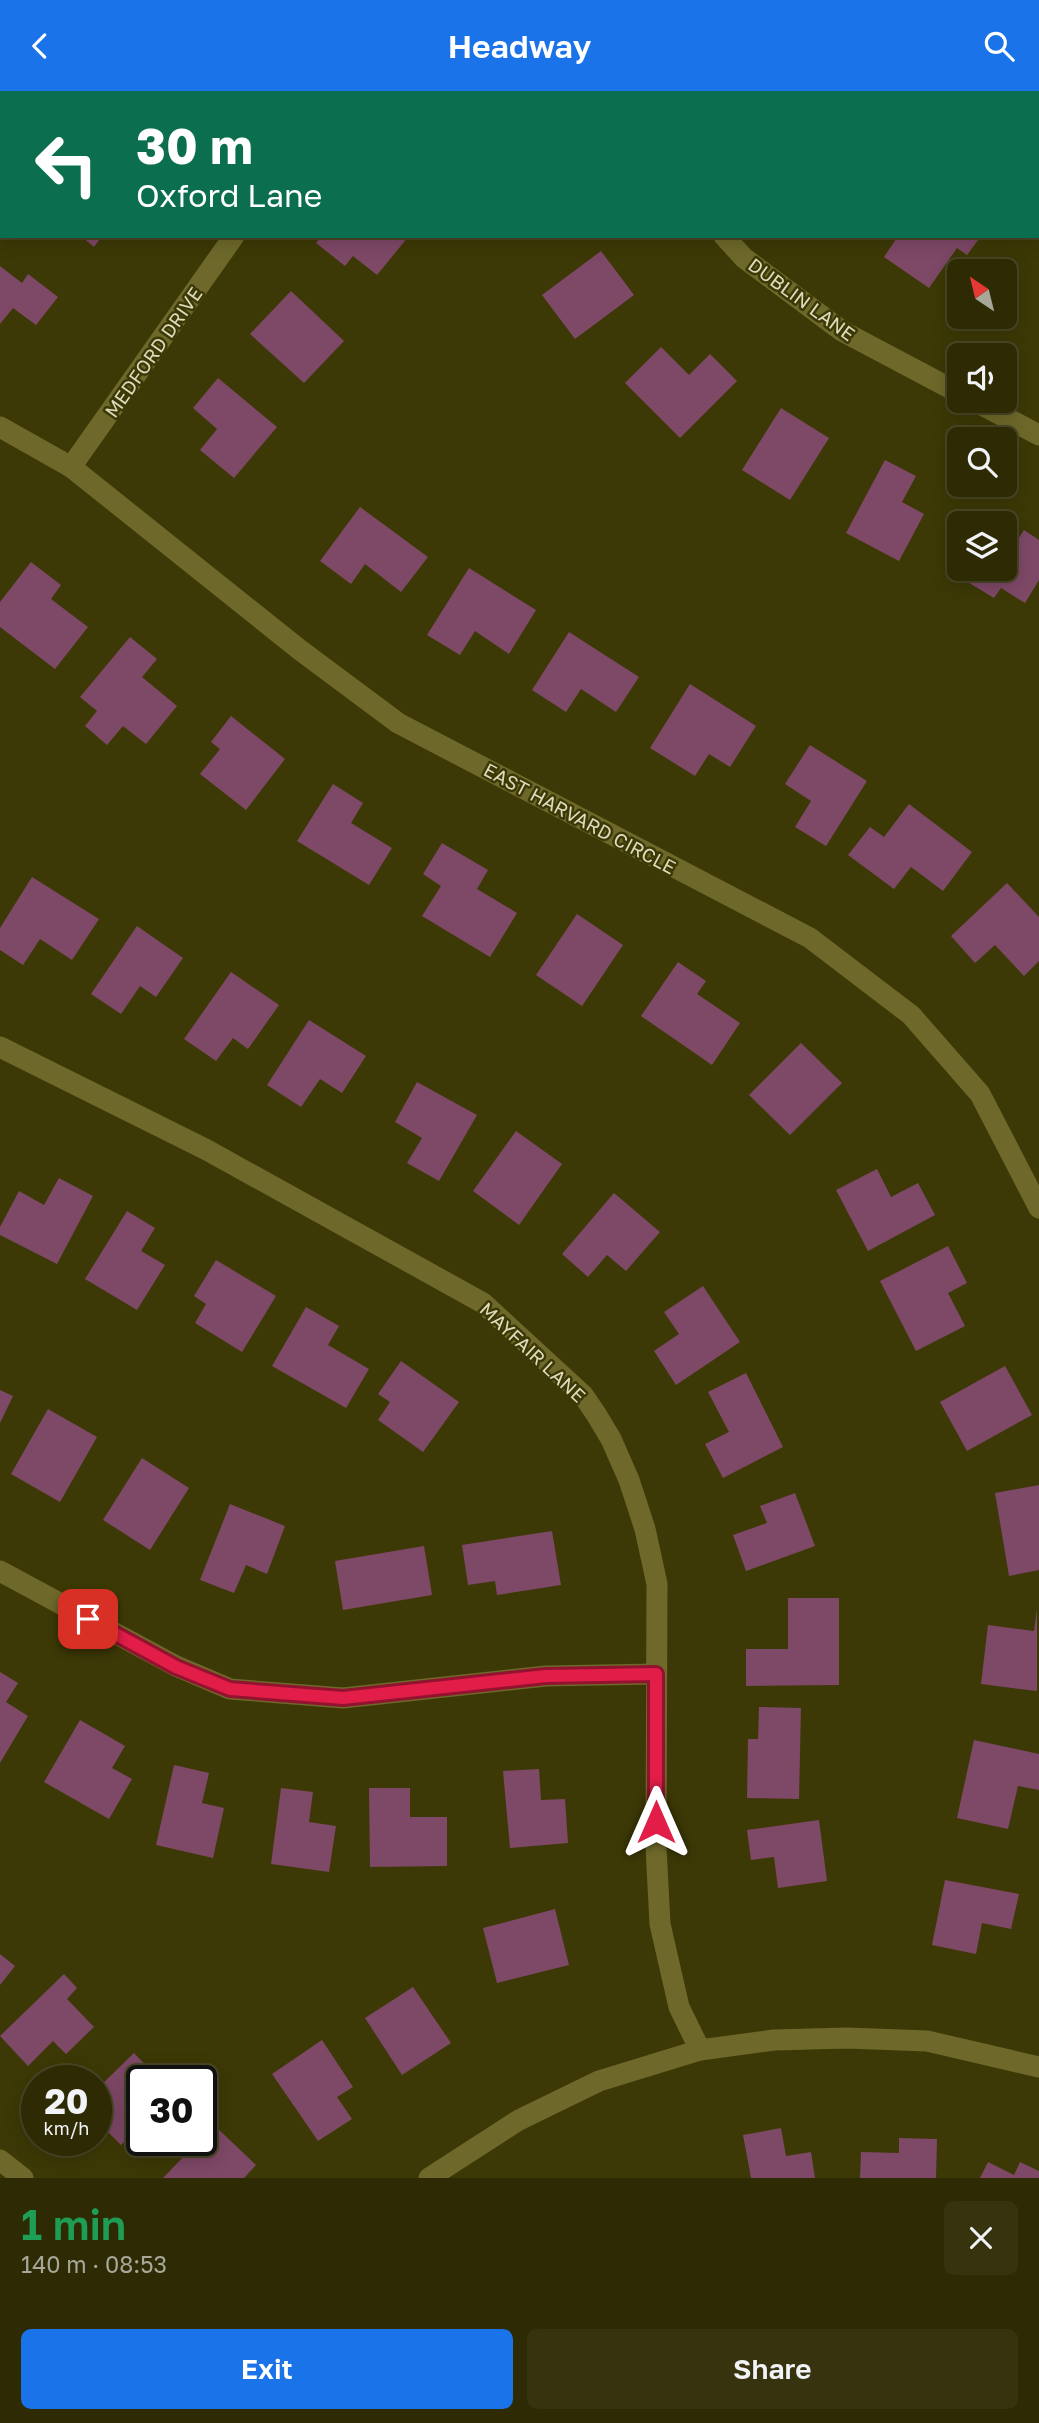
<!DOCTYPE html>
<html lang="en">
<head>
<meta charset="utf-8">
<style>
	:root { --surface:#2e2b04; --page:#36330e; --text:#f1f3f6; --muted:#a7a79a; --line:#494726; --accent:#1a73e8 }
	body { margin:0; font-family:"Golos Text",sans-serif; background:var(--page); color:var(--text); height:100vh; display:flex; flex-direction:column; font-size:26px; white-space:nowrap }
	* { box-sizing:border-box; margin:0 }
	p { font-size:23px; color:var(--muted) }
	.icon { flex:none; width:38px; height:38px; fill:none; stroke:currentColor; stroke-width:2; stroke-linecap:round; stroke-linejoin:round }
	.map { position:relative; height:2087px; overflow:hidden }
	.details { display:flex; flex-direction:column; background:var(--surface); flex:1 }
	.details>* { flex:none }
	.hud { position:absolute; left:0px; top:0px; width:1040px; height:147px; box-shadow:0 4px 18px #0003,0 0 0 2px var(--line); background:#0b6e4f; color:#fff; overflow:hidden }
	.needle { width:46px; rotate:325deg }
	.tools { position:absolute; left:947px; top:168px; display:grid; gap:14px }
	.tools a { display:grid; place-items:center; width:70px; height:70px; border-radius:10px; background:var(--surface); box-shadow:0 4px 18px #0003,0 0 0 2px var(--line); font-size:35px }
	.speed { position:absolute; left:21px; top:1974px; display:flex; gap:14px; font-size:35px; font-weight:700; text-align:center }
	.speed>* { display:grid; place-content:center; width:91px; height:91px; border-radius:50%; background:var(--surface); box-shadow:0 4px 18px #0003,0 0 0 2px var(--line); line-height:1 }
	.speed small { font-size:18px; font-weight:400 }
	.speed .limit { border:4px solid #111; border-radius:10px; background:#fff; color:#111 }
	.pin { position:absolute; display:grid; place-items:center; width:60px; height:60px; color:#fff; margin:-30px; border-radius:14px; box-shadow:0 4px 10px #0006 }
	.me { position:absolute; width:77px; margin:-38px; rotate:0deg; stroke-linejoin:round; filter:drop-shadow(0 0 5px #0008) }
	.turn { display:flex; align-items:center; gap:24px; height:147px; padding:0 21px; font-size:32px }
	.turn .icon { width:91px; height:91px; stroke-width:2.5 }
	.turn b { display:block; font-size:49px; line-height:60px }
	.round { display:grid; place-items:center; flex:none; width:74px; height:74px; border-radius:10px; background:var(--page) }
	.summary { display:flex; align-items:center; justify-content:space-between; height:119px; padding:0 21px }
	h1 { font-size:42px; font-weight:600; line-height:52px; color:#1e9e55 }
	.action { display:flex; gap:14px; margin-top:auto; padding:14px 21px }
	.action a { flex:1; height:80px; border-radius:10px; background:var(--accent); color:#fff; font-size:28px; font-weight:600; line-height:80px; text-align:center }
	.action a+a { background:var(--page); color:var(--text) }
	header { display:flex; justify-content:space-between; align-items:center; height:91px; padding:0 21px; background:var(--accent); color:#fff; font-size:32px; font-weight:600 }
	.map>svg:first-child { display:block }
	.building { fill:#7e4867 }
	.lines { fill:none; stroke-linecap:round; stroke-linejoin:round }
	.street { stroke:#6e692a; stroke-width:21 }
	.route-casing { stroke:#92132f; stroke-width:18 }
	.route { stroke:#e11d48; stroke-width:12 }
	.labels { text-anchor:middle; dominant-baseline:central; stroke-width:5; stroke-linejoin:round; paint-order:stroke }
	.street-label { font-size:19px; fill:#dddbbb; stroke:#3d3906 }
</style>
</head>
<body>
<header><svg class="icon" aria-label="back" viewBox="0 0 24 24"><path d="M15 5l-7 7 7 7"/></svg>Headway<svg class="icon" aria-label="search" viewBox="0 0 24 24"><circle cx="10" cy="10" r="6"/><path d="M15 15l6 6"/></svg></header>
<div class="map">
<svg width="1039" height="2087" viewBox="0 0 1039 2087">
	<rect width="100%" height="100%" fill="#3d3906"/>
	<g class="building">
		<polygon points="81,145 102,145 94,156"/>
		<polygon points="322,145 409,145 377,184 353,165 345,175 316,152"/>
		<polygon points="898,145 981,145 967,164 957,157 929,197 884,166"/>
		<polygon points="601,160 634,204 575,248 542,204"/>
		<polygon points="0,175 22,192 28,183 58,206 36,234 13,217 0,233"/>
		<polygon points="291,200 344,250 304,292 250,243"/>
		<polygon points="661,256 689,284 710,263 737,290 680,347 625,292"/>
		<polygon points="218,287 277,336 234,387 200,359 217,338 193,317"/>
		<polygon points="781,317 829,347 790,409 742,379"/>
		<polygon points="885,369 916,385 902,411 924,423 899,470 846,442"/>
		<polygon points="360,416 428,466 401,501 365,473 351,493 320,470"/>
		<polygon points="1024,439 1039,449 1039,489 1025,512 1001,497 994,507 948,479 959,461 959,478 1004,478 1004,459 1009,462"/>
		<polygon points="31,471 61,494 51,508 88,536 55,578 0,536 0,511"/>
		<polygon points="469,477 536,519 509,563 475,540 460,564 427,544"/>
		<polygon points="569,541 639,586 616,621 581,598 566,621 532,599"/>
		<polygon points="130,546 157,568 142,586 177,615 146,653 123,635 107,654 85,635 97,620 80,606"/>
		<polygon points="690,593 756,635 730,676 709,663 695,685 650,657"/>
		<polygon points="231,625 285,668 246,719 200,683 220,658 211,651"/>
		<polygon points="810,654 867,690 826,755 795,736 811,710 785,693"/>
		<polygon points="333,693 363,712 351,732 392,757 369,794 297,750"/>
		<polygon points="909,713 972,761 943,800 911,776 894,798 848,764 870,736 884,746"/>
		<polygon points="442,752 488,779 477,798 517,822 490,866 422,825 441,795 423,783"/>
		<polygon points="32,786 99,828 72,869 40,848 23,874 0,859 0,837"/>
		<polygon points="1007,792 1039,826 1039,870 1024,885 995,854 975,872 951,845"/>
		<polygon points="577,823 623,854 582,915 536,884"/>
		<polygon points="137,835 183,867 156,906 140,895 121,923 91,903"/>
		<polygon points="678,871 706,890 697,903 740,932 712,974 641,925"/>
		<polygon points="231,881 279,914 248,958 233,947 216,970 184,948"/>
		<polygon points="309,929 366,965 342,1002 320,988 301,1016 267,994"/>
		<polygon points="801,952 842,992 790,1044 749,1004"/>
		<polygon points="417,991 477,1024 439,1090 407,1072 422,1047 395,1031"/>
		<polygon points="516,1040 562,1073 519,1134 473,1100"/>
		<polygon points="877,1078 891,1106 918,1092 935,1124 868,1160 836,1099"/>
		<polygon points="59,1087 93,1105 57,1173 0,1144 0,1136 19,1100 44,1114"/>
		<polygon points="614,1102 660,1141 626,1180 607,1164 588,1186 562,1163"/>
		<polygon points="127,1120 155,1137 141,1160 165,1174 137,1219 85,1188"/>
		<polygon points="948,1155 967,1192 948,1202 965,1235 916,1260 880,1190"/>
		<polygon points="216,1169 276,1205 242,1261 195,1232 206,1213 194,1205"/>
		<polygon points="703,1195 740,1251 676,1294 654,1260 679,1243 664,1221"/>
		<polygon points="306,1216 339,1235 328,1254 369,1278 346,1317 272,1275"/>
		<polygon points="401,1270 459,1311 423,1361 378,1329 390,1311 378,1303"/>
		<polygon points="1005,1275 1032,1324 967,1360 940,1311"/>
		<polygon points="746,1282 783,1356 723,1387 705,1353 729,1341 708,1301"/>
		<polygon points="0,1299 13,1305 0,1332"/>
		<polygon points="48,1318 97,1346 60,1411 11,1383"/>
		<polygon points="142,1367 189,1397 150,1459 103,1429"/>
		<polygon points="1039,1394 1039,1479 1009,1485 995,1402"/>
		<polygon points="795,1402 815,1455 746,1480 733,1444 767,1432 760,1415"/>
		<polygon points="230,1413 285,1435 267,1483 246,1474 234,1502 200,1489"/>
		<polygon points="552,1440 561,1494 497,1504 495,1490 468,1494 462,1454"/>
		<polygon points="424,1455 432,1504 343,1519 335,1470"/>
		<polygon points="788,1507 839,1507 839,1594 746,1595 746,1558 788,1558"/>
		<polygon points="1037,1518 1037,1600 981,1593 988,1534 1034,1540"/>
		<polygon points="0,1581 18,1592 6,1611 28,1625 0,1672"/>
		<polygon points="759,1616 801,1617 799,1708 747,1707 748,1648 758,1648"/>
		<polygon points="80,1629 125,1655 112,1677 132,1688 109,1728 44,1691"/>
		<polygon points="974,1649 1039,1663 1039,1699 1018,1695 1008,1738 957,1727"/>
		<polygon points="174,1674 209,1682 202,1712 224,1717 213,1767 156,1754"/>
		<polygon points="539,1678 541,1709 565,1708 568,1752 510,1757 503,1680"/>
		<polygon points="281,1697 313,1701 309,1731 336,1735 329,1781 271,1773"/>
		<polygon points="369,1697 410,1697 410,1726 447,1726 447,1775 370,1776"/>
		<polygon points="819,1729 827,1790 778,1797 774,1766 751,1769 747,1739"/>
		<polygon points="945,1789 1019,1803 1011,1838 982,1832 976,1863 932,1854"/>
		<polygon points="555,1818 569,1874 497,1892 483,1837"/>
		<polygon points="0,1863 15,1875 0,1894"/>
		<polygon points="64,1883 77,1897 67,1908 94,1936 66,1963 53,1950 28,1975 0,1945"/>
		<polygon points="413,1896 451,1952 402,1984 365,1927"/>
		<polygon points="322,1949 353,1996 337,2006 352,2028 318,2050 272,1983"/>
		<polygon points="134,1962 161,1990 142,1990 142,2033 121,2054 96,2029 96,1999"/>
		<polygon points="214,2034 256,2074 244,2087 163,2087"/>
		<polygon points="781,2037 786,2065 811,2061 815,2087 751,2087 743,2044"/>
		<polygon points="899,2047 937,2048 936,2087 860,2087 861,2061 899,2062"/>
		<polygon points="988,2071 1014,2084 1020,2071 1039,2080 1039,2087 980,2087"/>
	</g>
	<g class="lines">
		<g class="street">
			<polyline points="621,0 621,2"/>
			<polyline points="342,2 344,0"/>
			<polyline points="724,145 744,167 842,240 959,302"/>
			<polyline points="974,310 1039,344"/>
			<polyline points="0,336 71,376 300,559 398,632 810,847 911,924 980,1003 1039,1117"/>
			<polyline points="71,376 234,145"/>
			<polyline points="0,956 207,1059 483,1212 583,1304 596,1323 611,1348 629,1389 645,1438 657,1493 656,1756 660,1833 679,1916 700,1959"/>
			<polyline points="0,1480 176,1575 230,1598 343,1607 546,1585 656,1583"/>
			<polyline points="0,2069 23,2087"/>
			<polyline points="429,2087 519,2029 599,1990 700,1959 774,1949 847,1947 927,1950 1039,1976"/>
		</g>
	</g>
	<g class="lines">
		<g class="route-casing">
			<polyline id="route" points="88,1528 176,1576 230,1598 343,1607 546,1585 656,1583 656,1731"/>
		</g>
		<use href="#route" class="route"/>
	</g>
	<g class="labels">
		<g class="street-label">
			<text transform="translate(802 208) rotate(36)">DUBLIN LANE</text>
			<text transform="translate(153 261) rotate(-55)">MEDFORD DRIVE</text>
			<text transform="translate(580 727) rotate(28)">EAST HARVARD CIRCLE</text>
			<text transform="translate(533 1261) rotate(43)">MAYFAIR LANE</text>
		</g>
	</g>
</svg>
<div class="tools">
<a><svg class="needle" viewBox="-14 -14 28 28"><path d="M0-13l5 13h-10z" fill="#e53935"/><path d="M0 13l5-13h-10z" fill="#a7a79a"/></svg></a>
<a><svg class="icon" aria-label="sound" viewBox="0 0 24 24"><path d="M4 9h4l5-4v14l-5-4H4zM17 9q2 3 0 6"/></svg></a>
<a><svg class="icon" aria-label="search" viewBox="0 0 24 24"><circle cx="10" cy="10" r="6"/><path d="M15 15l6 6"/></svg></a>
<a><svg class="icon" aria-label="layers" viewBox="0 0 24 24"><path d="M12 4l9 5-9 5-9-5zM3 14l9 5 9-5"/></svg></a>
</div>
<div class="speed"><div>20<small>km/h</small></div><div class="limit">30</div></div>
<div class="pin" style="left:88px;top:1528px;background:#d93025"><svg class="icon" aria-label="arrive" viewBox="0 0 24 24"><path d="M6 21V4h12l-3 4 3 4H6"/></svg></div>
<svg class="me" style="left:656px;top:1731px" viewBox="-20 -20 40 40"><path d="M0-17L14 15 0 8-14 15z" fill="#e11d48" stroke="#fff" stroke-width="4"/></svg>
<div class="hud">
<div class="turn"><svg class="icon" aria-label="left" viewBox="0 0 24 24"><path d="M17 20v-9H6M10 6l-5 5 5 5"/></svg><div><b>30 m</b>Oxford Lane</div></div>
</div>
</div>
<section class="details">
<div class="summary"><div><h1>1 min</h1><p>140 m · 08:53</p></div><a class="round"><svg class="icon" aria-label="close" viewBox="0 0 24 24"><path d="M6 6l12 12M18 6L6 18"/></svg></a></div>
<div class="action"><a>Exit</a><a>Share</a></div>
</section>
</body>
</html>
